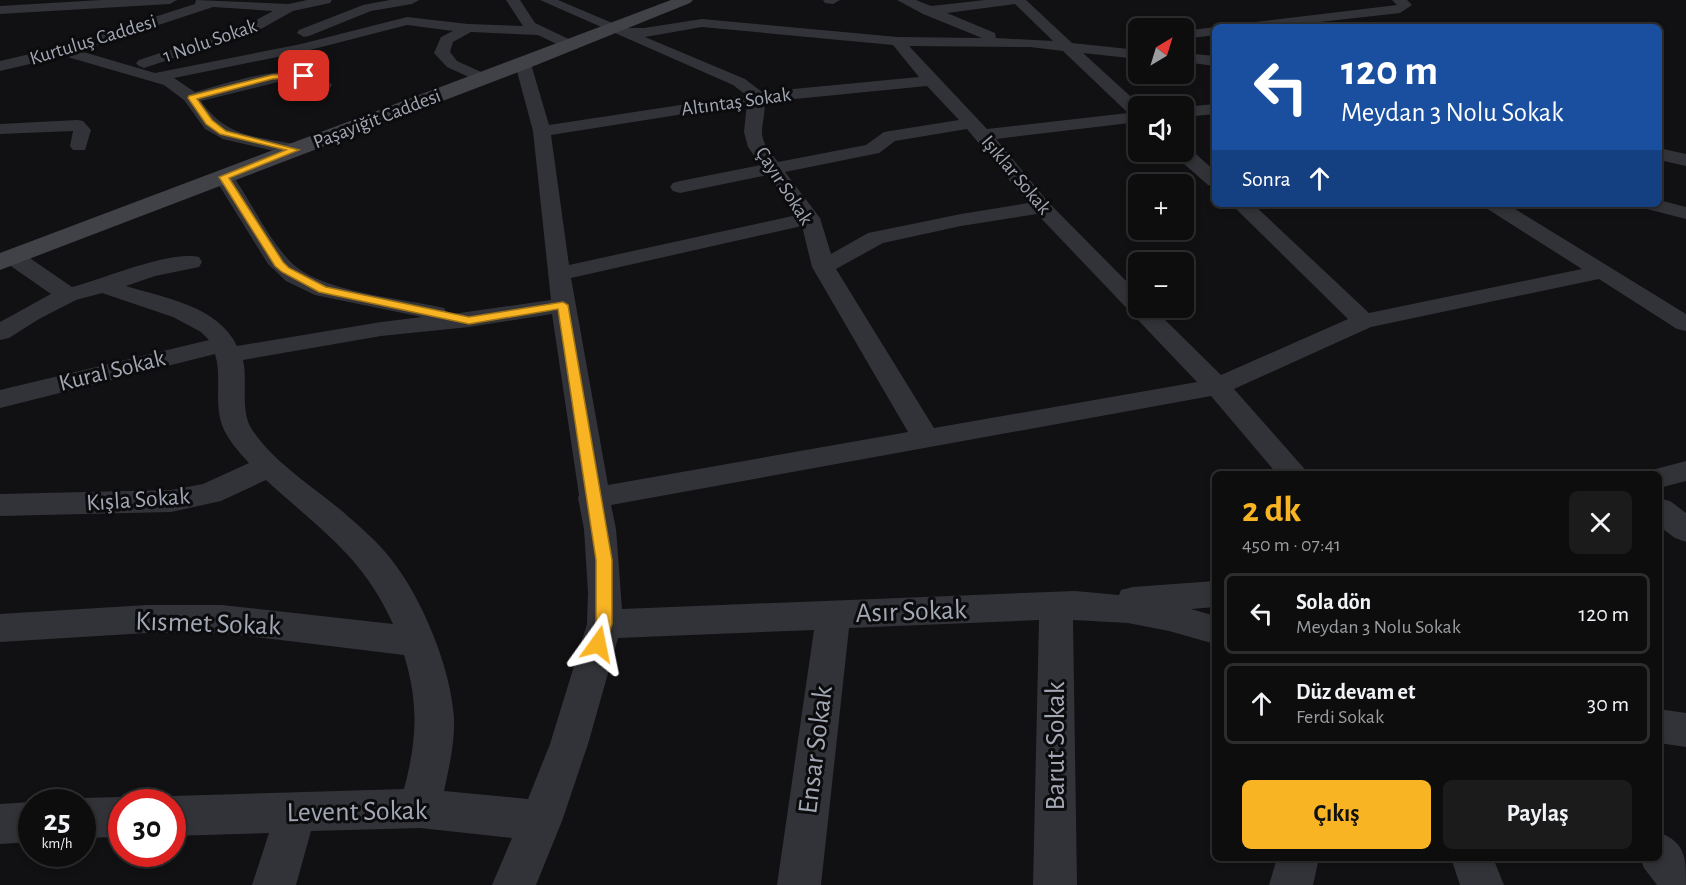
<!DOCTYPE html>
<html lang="tr">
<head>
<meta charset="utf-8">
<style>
	:root { --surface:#0d0d0e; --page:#1b1b1c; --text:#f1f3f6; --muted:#9a9c9e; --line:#2d2d2e; --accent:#f9b424 }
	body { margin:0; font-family:"Alegreya Sans",sans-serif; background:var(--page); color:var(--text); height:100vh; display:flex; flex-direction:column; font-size:22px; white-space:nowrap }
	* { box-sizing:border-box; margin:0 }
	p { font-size:20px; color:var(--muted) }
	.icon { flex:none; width:33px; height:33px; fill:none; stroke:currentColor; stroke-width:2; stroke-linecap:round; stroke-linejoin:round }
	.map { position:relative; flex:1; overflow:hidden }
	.drawer { position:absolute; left:1212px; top:471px; width:450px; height:390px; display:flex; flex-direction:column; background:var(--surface); border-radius:9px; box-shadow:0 3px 9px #0003,0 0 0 2px var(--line) }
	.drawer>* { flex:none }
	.hud { position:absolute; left:1212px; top:24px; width:450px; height:183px; border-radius:9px; box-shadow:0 3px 9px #0003,0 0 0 2px var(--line); background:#1a4fa0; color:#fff; overflow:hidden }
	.needle { width:39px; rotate:38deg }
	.buttons { position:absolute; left:1128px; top:18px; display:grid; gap:12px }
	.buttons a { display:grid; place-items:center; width:66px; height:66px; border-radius:9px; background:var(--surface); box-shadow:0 3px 9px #0003,0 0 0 2px var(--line); font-size:30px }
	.speed { position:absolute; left:18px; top:789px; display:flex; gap:12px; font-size:30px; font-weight:700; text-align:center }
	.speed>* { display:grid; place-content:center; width:78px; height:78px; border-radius:50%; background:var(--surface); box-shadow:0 3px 9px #0003,0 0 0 2px var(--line); line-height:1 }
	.speed small { font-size:15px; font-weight:400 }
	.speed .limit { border:9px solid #d22; background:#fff; color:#111 }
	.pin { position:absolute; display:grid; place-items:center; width:51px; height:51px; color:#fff; margin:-26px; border-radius:12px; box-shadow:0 3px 9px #0006 }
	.me { position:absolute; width:66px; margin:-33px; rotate:12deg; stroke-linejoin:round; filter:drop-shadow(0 0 4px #0008) }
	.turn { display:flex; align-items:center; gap:21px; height:126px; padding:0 30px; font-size:27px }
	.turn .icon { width:78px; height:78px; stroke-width:2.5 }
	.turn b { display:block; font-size:42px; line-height:51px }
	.then { display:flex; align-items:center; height:57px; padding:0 30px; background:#0003; gap:12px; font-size:22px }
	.round { display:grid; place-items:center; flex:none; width:63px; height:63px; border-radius:9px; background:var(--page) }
	.overview { display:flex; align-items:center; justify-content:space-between; height:102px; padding:0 30px }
	h1 { font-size:36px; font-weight:600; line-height:45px; color:var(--accent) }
	.action { display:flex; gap:12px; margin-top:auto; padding:12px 30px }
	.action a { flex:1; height:69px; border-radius:9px; background:var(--accent); color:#111; font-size:24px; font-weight:600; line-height:69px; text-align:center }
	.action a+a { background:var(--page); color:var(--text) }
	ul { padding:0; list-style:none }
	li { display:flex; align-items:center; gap:18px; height:81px; margin:0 12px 9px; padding:0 18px; border:3px solid var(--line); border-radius:9px }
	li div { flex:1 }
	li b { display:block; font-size:22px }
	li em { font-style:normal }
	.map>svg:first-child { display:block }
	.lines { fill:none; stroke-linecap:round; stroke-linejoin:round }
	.street { fill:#323338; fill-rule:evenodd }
	.secondary { fill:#404248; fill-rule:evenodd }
	.route { fill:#f9b424; stroke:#a27517; stroke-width:1.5 }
	.labels { text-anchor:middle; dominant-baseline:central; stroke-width:6; stroke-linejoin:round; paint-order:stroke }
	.far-street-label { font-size:20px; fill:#a2a7b4; stroke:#0c0c0e }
	.street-label { font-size:24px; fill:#a2a7b4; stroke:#0c0c0e }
	.near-street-label { font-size:28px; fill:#a2a7b4; stroke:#0c0c0e }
</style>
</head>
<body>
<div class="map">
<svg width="1686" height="885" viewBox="0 0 1686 885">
	<rect width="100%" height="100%" fill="#111113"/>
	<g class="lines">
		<g class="street">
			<polygon points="101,0 177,0 170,4 0,14 0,6"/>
			<path d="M196,0l93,4 18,-4h25l-2,3 -37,8 -32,18 -117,39 -5,-2 -3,-3 3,-3 112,-37 22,-12 -60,-4 -133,44 75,22 146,-29 106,-27 61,7 55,2 -17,-26h14l15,23 42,20 2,3 -2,3h-10l-29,-14 -67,-3 -18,10 -3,10 7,9 33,15 2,3 -8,5 -37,-17 -13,-14 7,-16 12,-6 -46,-6 -105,27 -128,26 21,14c32,-8 113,-38 137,-7l-2,3h-12l-14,-7h-22l-81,20c27,39 59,35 101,45l2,4 -2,4 -7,2 -72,-17 -18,-10 -21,-29 -20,-15 -100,-29 -64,15v-10l60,-14 135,-43z"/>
			<polygon points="390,0 419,0 412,4 371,11 309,36 304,37 297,33 299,30 363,5"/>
			<path d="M540,0h18l66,28h20l58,-9 195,18 85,1 -59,-24 -26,-14h19l15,6 54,-6h41l46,43 66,7v9l-55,-6 58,53h-3v16l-142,17 53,64 89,90v15h15l68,67 127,-56 -117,-115h22l116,109 213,-44 -96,-61 -3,-4h24l179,110v17l-9,-2 -78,-50 -228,48 -137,62 75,85h-32l-66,-78 -600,109 5,24 6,80 453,-18 44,4 2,-5 12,-3 82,-6v26l-24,2 24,7v28l-46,-13 -41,-8 -55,-3 4,265h-44l6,-265 -190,8 -28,257h-44l37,-255 -196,8 -30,106 -26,77 -26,64h-44l20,-47 -92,-10 -109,3 -15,54h-44l17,-52 -97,3v-34h-15l15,-6 232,-7c13,-49 15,-85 0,-134l-182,-22h-75l-147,9v-28l147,-9h75l171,19c-30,-68 -75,-96 -127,-144l-45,21 -50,11 -171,4v-22l171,-4 32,-6 46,-21c-10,-11 -22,-24 -27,-38 -8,-23 0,-49 -7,-71l-215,54v-18l209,-50 -8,-8 -28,-15 -71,-24 -26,7 -37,19 -30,19 -9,2v-18l51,-28 -46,-32 -3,-5 3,-5 8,-2 8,2 51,35c31,-8 98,-37 127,-30l3,5 -3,5 -44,9 -29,10c39,12 92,20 111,60l144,-24 41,-5 -107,-22 -29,-14 -18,-17 -54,-87 3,-4h14c19,27 34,60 56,85 27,34 115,40 157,50l3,5 -1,2 105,-15 -18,-169 -18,-67 3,-3h10l3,3 18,61 197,-30 -13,-10zM1015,4l38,37 -57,-3 -1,-5 -48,-20zM702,27l191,18 26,32 -157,15 -17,-13 -100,-42zM909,46l121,1 33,4 65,62 -141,16zM927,86l32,34 -69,11 -6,1 -18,13 -88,17c-7,-9 -16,-18 -16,-30 0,-11 4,-19 2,-30zM747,104l-3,28 4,15 13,18 -81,16 -7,2 -3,4 3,4 7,2 88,-18 29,40 -228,50 -18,-130zM967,129l61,74 -67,11 -93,19 -37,21 -11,-36 -35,-46 94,-19 16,-12zM1037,214l160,168 -263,46 -98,-159 47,-26 78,-17zM802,226l10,41 96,165 -300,53 -37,-207zM552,314l27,181 -1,3 6,31 4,63 -1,32 -37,120 -22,55 -84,-8c5,-24 11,-48 10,-73 -3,-50 -32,-120 -63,-159 -14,-18 -32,-33 -49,-48 -31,-26 -69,-49 -91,-83 -11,-19 -3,-47 -8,-68l138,-24 88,-9z"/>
			<polygon points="823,0 840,0 833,4 825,3"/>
			<polygon points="1392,0 1407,0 1412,5 1400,13 1311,23 1314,27 1240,27 1247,23 1397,5"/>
			<polygon points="1215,27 1215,35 1184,39 1184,31"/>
			<polygon points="1184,53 1215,56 1215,66 1184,62"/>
			<polygon points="1215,104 1215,114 1184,117 1184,107"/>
			<polygon points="77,120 83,121 91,130 85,150 73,150 70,146 73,131 0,134 0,124"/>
			<polygon points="1184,147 1189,148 1215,171 1215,187 1208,185 1175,156 1173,152 1184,152"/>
			<polygon points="1659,148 1686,154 1686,166 1659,160"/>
			<polygon points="1659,200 1686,207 1686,219 1643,208 1640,204 1659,204"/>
			<polygon points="1686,461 1686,481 1659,488 1659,474 1647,474 1648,471"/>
			<polygon points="1659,498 1670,501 1686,513 1686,542 1675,538 1659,526"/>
			<polygon points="1659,709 1686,713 1686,747 1659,743"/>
			<polygon points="122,797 136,802 122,802 122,837 82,838 82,802 71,802 82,798"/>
			<polygon points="32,802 34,802 32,802 32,842 0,844 0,804"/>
			<path d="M1659,832c27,12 27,24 27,53h-29l-13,-17 -4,-10h19z"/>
			<polygon points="1277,858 1319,858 1313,885 1269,885"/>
			<polygon points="1451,858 1493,858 1504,885 1460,885"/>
		</g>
		<polygon class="secondary" points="671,0 693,0 690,3 529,68 0,270 0,253"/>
	</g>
	<polygon class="route" points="304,73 307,76 306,77 272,79 197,99 212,120 226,131 299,150 229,178 283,262 289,268 326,287 469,317 563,302 568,305 612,560 612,624 604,649 598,651 592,649 590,644 596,624 596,560 558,309 469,324 319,292 282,272 275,266 219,177 286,150 220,134 206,124 188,98 189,96 272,75"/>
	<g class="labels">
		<g class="far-street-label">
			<text transform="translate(93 40) rotate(-17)">Kurtuluş Caddesi</text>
			<text transform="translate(210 41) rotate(-19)">1 Nolu Sokak</text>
			<text transform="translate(736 102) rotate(-8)">Altıntaş Sokak</text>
			<text transform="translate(377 119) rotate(-21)">Paşayiğit Caddesi</text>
			<text transform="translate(1016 175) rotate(50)">Işıklar Sokak</text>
			<text transform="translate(784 186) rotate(57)">Çayır Sokak</text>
		</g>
		<g class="street-label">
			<text transform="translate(112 371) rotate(-14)">Kural Sokak</text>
			<text transform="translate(138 500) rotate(-4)">Kışla Sokak</text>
		</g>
		<g class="near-street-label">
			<text transform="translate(911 612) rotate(-2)">Asır Sokak</text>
			<text transform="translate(208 624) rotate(2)">Kısmet Sokak</text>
			<text transform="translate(1056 746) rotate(-90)">Barut Sokak</text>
			<text transform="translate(816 750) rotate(-83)">Ensar Sokak</text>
			<text transform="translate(357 812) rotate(-1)">Levent Sokak</text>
		</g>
	</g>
</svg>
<div class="buttons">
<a><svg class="needle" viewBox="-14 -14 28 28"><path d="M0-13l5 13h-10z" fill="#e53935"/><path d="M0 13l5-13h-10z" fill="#9a9c9e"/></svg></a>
<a><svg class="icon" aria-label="sound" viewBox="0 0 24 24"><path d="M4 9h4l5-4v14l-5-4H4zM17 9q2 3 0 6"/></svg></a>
<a>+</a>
<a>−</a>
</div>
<div class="speed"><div>25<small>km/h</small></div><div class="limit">30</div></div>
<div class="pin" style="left:304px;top:76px;background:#d93025"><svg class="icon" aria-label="arrive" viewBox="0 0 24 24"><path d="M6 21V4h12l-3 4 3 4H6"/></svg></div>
<svg class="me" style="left:598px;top:644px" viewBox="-20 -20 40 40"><path d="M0-17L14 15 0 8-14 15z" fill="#f9b424" stroke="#fff" stroke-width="4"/></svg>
<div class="hud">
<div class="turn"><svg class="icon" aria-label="left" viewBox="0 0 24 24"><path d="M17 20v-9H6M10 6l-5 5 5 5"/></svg><div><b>120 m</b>Meydan 3 Nolu Sokak</div></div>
<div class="then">Sonra<svg class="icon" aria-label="ahead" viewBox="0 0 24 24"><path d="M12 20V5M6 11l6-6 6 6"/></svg></div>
</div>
<section class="drawer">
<div class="overview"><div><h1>2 dk</h1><p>450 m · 07:41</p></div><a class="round"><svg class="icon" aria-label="close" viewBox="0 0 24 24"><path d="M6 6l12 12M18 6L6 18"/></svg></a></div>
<ul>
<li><svg class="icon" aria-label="left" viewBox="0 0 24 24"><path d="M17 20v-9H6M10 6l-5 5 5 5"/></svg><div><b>Sola dön</b><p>Meydan 3 Nolu Sokak</p></div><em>120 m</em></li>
<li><svg class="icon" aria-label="ahead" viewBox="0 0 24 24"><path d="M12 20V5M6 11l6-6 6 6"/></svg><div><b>Düz devam et</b><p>Ferdi Sokak</p></div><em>30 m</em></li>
</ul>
<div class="action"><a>Çıkış</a><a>Paylaş</a></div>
</section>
</div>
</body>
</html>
